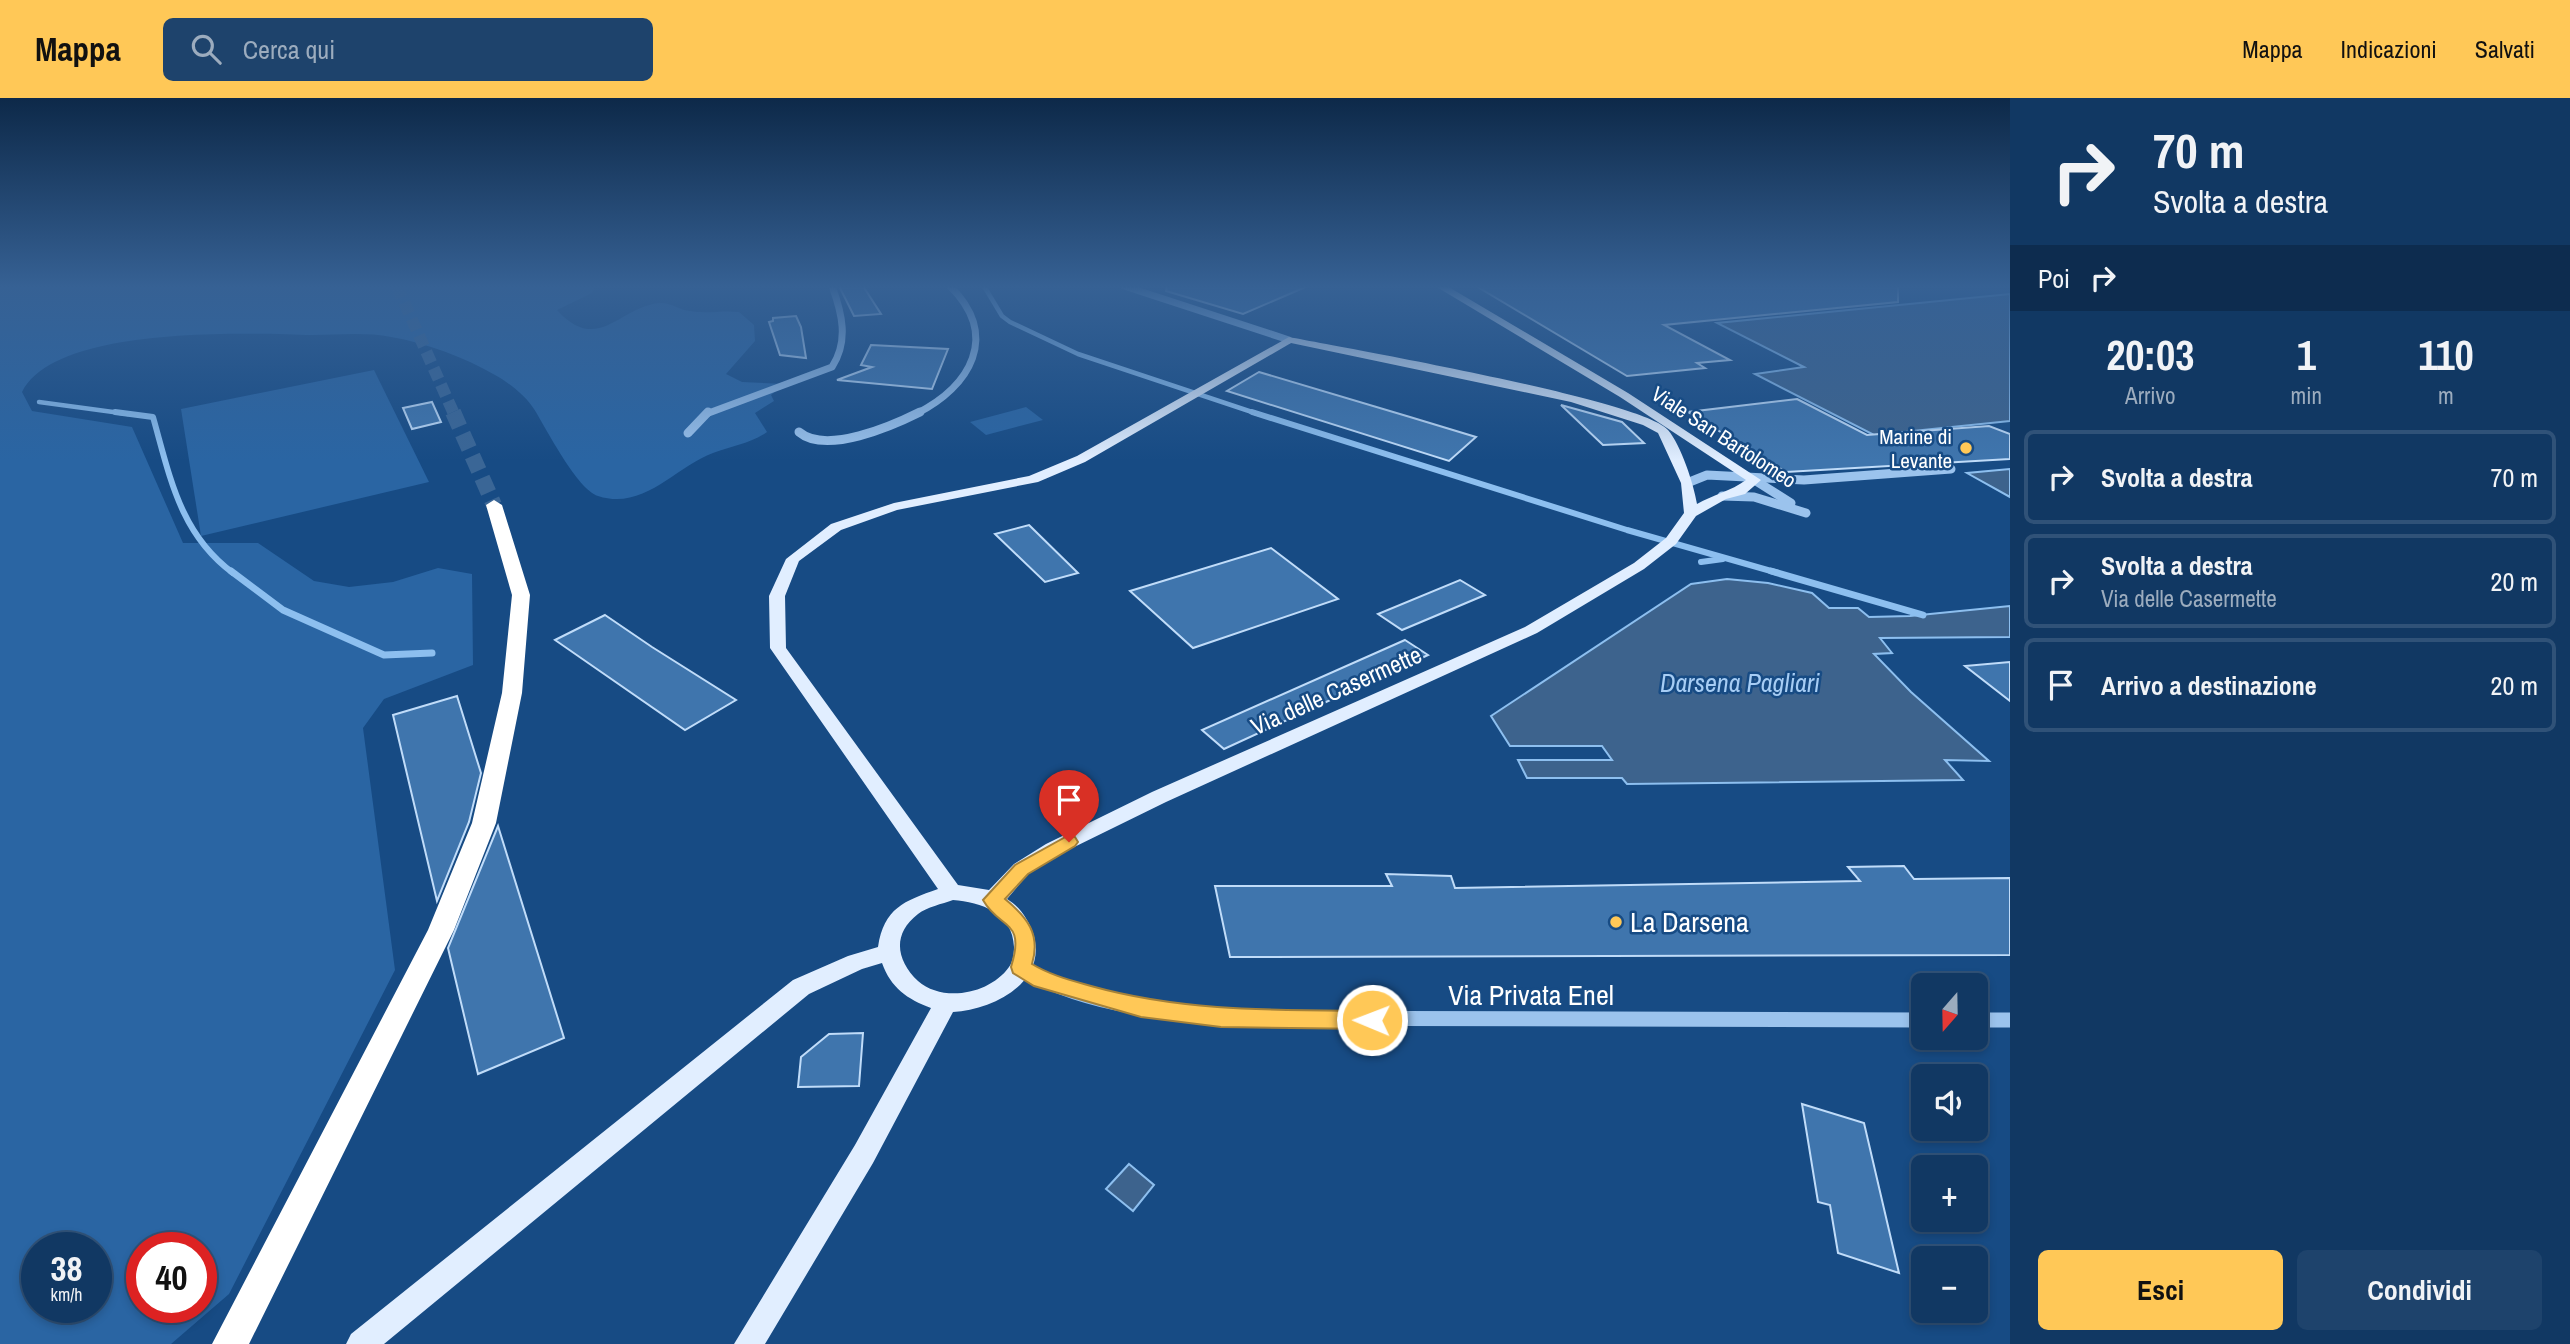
<!DOCTYPE html>
<html lang="it">
<head>
<meta charset="utf-8">
<style>
	:root { --surface:#113863; --page:#1e436c; --text:#f1f3f6; --muted:#9cacbe; --line:#305278; --accent:#ffc857 }
	body { margin:0; font-family:"Archivo Narrow",sans-serif; background:var(--page); color:var(--text); height:100vh; display:flex; flex-direction:column; font-size:26px; white-space:nowrap }
	* { box-sizing:border-box; margin:0 }
	p { font-size:23px; color:var(--muted) }
	.icon { flex:none; width:38px; height:38px; fill:none; stroke:currentColor; stroke-width:2; stroke-linecap:round; stroke-linejoin:round }
	.map { position:relative; flex:1; overflow:hidden }
	.details { display:flex; flex-direction:column; background:var(--surface); width:560px }
	.details>* { flex:none }
	.guide { background:#113863; color:var(--text); overflow:hidden }
	.needle { width:46px; rotate:200deg }
	.fabs { position:absolute; left:1911px; top:875px; display:grid; gap:14px }
	.fabs a { display:grid; place-items:center; width:77px; height:77px; border-radius:10px; background:var(--surface); box-shadow:0 4px 10px #0003,0 0 0 2px var(--line); font-size:35px }
	.speed { position:absolute; left:21px; top:1134px; display:flex; gap:14px; font-size:35px; font-weight:700; text-align:center }
	.speed>* { display:grid; place-content:center; width:91px; height:91px; border-radius:50%; background:var(--surface); box-shadow:0 4px 10px #0003,0 0 0 2px var(--line); line-height:1 }
	.speed small { font-size:18px; font-weight:400 }
	.speed .limit { border:10px solid #d22; background:#fff; color:#111 }
	.pin { position:absolute; display:grid; place-items:center; width:60px; height:60px; color:#fff; margin:-72px -30px; border-radius:50% 50% 50% 0; rotate:-45deg; box-shadow:0 0 7px #0007 }
	.pin .icon { rotate:45deg }
	.me { position:absolute; width:77px; margin:-38px; rotate:271deg; stroke-linejoin:round; filter:drop-shadow(0 0 5px #0008) }
	.turn { display:flex; align-items:center; gap:24px; height:147px; padding:0 28px; font-size:32px }
	.turn .icon { width:91px; height:91px; stroke-width:2.5 }
	.turn b { display:block; font-size:49px; line-height:60px }
	.then { display:flex; align-items:center; height:66px; padding:0 28px; background:#0003; gap:14px; font-size:26px }
	.eta { display:flex; justify-content:space-evenly; align-items:center; height:119px; text-align:center }
	.eta b { font-size:42px; font-weight:700; line-height:49px }
	.primary-button { display:flex; gap:14px; margin-top:auto; padding:14px 28px }
	.primary-button a { flex:1; height:80px; border-radius:10px; background:var(--accent); color:#111; font-size:28px; font-weight:700; line-height:80px; text-align:center }
	.primary-button a+a { background:var(--page); color:var(--text) }
	ul { padding:0; list-style:none }
	li { display:flex; align-items:center; gap:21px; height:94px; margin:0 14px 10px; padding:0 14px; border:4px solid var(--line); border-radius:10px }
	li div { flex:1 }
	li b { display:block; font-size:26px }
	li em { font-style:normal }
	header { display:flex; align-items:center; gap:42px; box-sizing:border-box; height:98px; padding:0 35px; background:var(--accent); color:#111 }
	header strong { font-size:33px }
	nav { display:flex; gap:38px; margin-inline-start:auto; font-size:24px }
	.search { width:490px; height:63px; background:var(--page); display:flex; align-items:center; gap:18px; box-sizing:border-box; padding:0 24px; border-radius:10px; color:var(--muted); font-size:26px }
	main { display:flex; flex:1; min-height:0 }
	.map>svg:first-child { display:block }
	.green { fill:#2a65a3; fill-rule:evenodd }
	.water { fill:#3d638d; stroke:#8dbfef; stroke-width:2 }
	.lines { fill:none; stroke-linecap:round; stroke-linejoin:round }
	.stream-far2 { stroke:#8dbfef; stroke-width:4.5 }
	.stream-far1 { stroke:#8dbfef; stroke-width:6 }
	.stream { stroke:#8dbfef; stroke-width:7 }
	.building { fill:#3f75ad; stroke:#c0dcf9; stroke-width:2 }
	.highway-tunnel-far1 { stroke:#3a6696; stroke-width:12; stroke-dasharray:12 6; stroke-linecap:butt }
	.highway-tunnel { stroke:#3a6696; stroke-width:16; stroke-dasharray:16 8; stroke-linecap:butt }
	.minor-far2 { stroke:#9bc3ed; stroke-width:7 }
	.minor-far1 { stroke:#9bc3ed; stroke-width:9 }
	.minor { stroke:#9bc3ed; stroke-width:15 }
	.major { fill:#e1eeff; fill-rule:evenodd }
	.highway { fill:#fff; fill-rule:evenodd }
	.route { fill:#ffc857; stroke:#a68239; stroke-width:2 }
	.poi-dot { fill:#ffc857; stroke:#174b84; stroke-width:2.5 }
	.labels { text-anchor:middle; dominant-baseline:central; stroke-width:5; stroke-linejoin:round; paint-order:stroke }
	.far-poi-label { font-size:21px; fill:#fff; stroke:#174b84; text-anchor:end }
	.far-street-label { font-size:21px; fill:#fff; stroke:#174b84 }
	.street-label { font-size:24px; fill:#fff; stroke:#174b84 }
	.water-label { font-size:26px; font-style:italic; fill:#a7cdf4; stroke:#174b84 }
	.near-poi-label { font-size:28px; fill:#fff; stroke:#174b84; text-anchor:start }
	.near-street-label { font-size:28px; fill:#fff; stroke:#174b84 }
</style>
</head>
<body>
<header>
<strong>Mappa</strong>
<div class="search"><svg class="icon" aria-label="search" viewBox="0 0 24 24"><circle cx="10" cy="10" r="6"/><path d="M15 15l6 6"/></svg>Cerca qui</div>
<nav><a>Mappa</a><a>Indicazioni</a><a>Salvati</a></nav>
</header>
<main>
<div class="map">
<svg width="2010" height="1246" viewBox="0 0 2010 1246">
	<rect width="100%" height="100%" fill="#174b84"/>
	<g class="green">
		<path d="M0,188h595l-3,7 -35,17c41,45 62,-3 102,-7 12,-1 20,7 31,8 16,3 33,-1 49,1l15,13 1,16 -29,33 16,8 43,2 -14,11 3,6 -19,12 12,19c-17,12 -36,14 -54,21 -38,14 -69,58 -115,43 -21,-7 -51,-66 -64,-87 -8,-13 -26,-27 -39,-34 -31,-18 -69,-32 -104,-38 -25,-5 -54,-2 -79,-2 -65,-2 -257,-10 -290,57l10,19 100,16 51,116h75l56,38 35,6 44,-5 45,-14 34,6 1,91 -89,34 -21,29 32,242 -166,324 -58,50h-171zM37,1150h59v59h-59zM142,1150h59v59h-59z"/>
		<polygon points="374,272 429,384 201,438 181,311"/>
		<polygon points="1026,309 1043,322 986,337 970,324"/>
	</g>
	<g class="water">
		<polygon points="2010,196 2010,323 1874,337 1755,276 1804,269 1717,225"/>
		<polygon points="2010,371 2010,399 1967,375"/>
		<polygon points="1727,481 1768,485 1812,495 1829,510 1858,510 1869,519 1910,518 2010,508 2010,539 1880,540 1892,555 1874,556 1911,594 1989,663 1945,662 1963,682 1627,686 1622,680 1527,680 1518,662 1612,662 1602,648 1510,648 1491,618 1691,486"/>
		<polygon points="1129,1066 1154,1087 1133,1113 1106,1091"/>
	</g>
	<g class="lines">
		<g class="stream-far2">
			<polyline points="984,188 1002,218 1010,224 1078,256 1258,316"/>
			<polyline points="39,304 128,316"/>
		</g>
		<g class="stream-far1">
			<path d="M115,314l38,5c17,60 27,117 80,156"/>
			<polyline points="1252,314 1627,432 1778,475"/>
			<polyline points="1701,464 1723,461"/>
		</g>
		<g class="stream">
			<polyline points="231,473 283,512 384,557 432,555"/>
			<polyline points="1771,473 1923,517"/>
		</g>
	</g>
	<g class="building">
		<polygon points="839,188 863,188 881,216 854,218"/>
		<polygon points="1167,188 1308,188 1243,216 1166,193"/>
		<polygon points="1476,188 1898,188 1898,204 1664,227 1730,262 1697,265 1705,270 1627,278"/>
		<polygon points="796,218 801,229 806,260 780,257 769,224 773,223 773,220"/>
		<polygon points="871,247 948,251 932,291 837,282 872,269 861,267"/>
		<polygon points="1259,274 1410,319 1476,339 1449,363 1227,293"/>
		<polygon points="1797,301 1867,337 1989,328 2010,336 2010,361 1786,374 1688,314"/>
		<polygon points="432,304 441,324 412,331 403,310"/>
		<polygon points="1561,307 1622,324 1644,345 1603,347"/>
		<polygon points="1029,427 1078,475 1045,484 995,436"/>
		<polygon points="1271,450 1338,501 1193,550 1130,493"/>
		<polygon points="1460,482 1485,497 1402,532 1378,516"/>
		<polygon points="605,517 652,549 736,602 685,632 555,542"/>
		<polygon points="1405,542 1428,557 1224,651 1202,632"/>
		<polygon points="2010,564 2010,603 1965,568"/>
		<polygon points="457,598 481,675 469,724 437,803 393,617"/>
		<polygon points="1058,681 1088,690 1073,715 1043,708"/>
		<polygon points="498,728 564,940 478,976 448,850"/>
		<polygon points="1904,768 1914,781 2010,780 2010,857 1230,859 1215,788 1392,788 1386,776 1451,778 1455,790 1860,783 1848,769"/>
		<polygon points="863,935 859,988 798,989 801,959 829,936"/>
		<polygon points="1802,1006 1864,1025 1899,1175 1838,1155 1830,1107 1818,1104"/>
	</g>
	<g class="lines">
		<polyline class="highway-tunnel-far1" points="397,188 454,316"/>
		<polyline class="highway-tunnel" points="453,314 494,407"/>
		<g class="minor-far2">
			<polyline points="1124,188 1289,242"/>
			<path d="M706,316l126,-47c17,-26 10,-54 0,-81"/>
			<path d="M916,316c55,-28 84,-78 34,-128"/>
		</g>
		<g class="minor-far1">
			<path d="M799,334c27,23 93,-6 121,-20"/>
			<polyline points="688,335 708,314"/>
			<polyline points="1756,383 1791,405"/>
			<polyline points="1687,385 1707,377 1804,382 1951,371"/>
			<polyline points="1722,398 1754,399 1806,415"/>
		</g>
		<g class="minor">
			<path d="M1021,869c55,36 136,44 200,51l702,2"/>
			<polyline points="1976,922 2010,922"/>
		</g>
		<path class="major" d="M1435,188h12l181,107 133,87 -16,14 -19,5 -30,17 -20,28 -32,25 -107,64 -371,169 -106,52 -32,20 -21,25c12,7 21,20 26,34 16,49 -40,77 -80,79l-80,151 -108,181h-31l121,-199 76,-137c-24,-9 -40,-20 -49,-45l-20,6 -53,25 -425,350h-38l5,-10 442,-354 55,-24 30,-9c6,-39 26,-46 60,-58l-168,-241 -1,-52 17,-37 45,-35 63,-21 135,-27 48,-20 212,-119c56,11 354,63 379,93 13,15 26,55 29,74 16,-9 34,-13 49,-24l-126,-83zM1291,245l280,59 72,23 15,8 23,50 3,30 -18,25 -32,25 -109,64 -373,165 -106,52 -32,20 -25,26 -31,-5 -172,-237 -1,-52 14,-35 42,-31 56,-20 141,-28 47,-20zM953,802c28,2 60,13 61,47 0,6 -1,15 -5,20 -19,27 -66,36 -91,14 -22,-21 -26,-47 0,-67 9,-7 24,-10 35,-14z"/>
		<polygon class="highway" points="494,402 502,407 530,497 522,595 496,725 454,832 249,1246 212,1246 428,832 472,725 502,595 512,497 486,407"/>
	</g>
	<linearGradient id="sky" x2="0" y2="1"><stop stop-color="#0d2949"/><stop offset="0.52" stop-color="#366194"/><stop offset="1" stop-color="#366194" stop-opacity="0"/></linearGradient>
	<rect width="2010" height="363" fill="url(#sky)"/>
	<path class="route" d="M1069,737l6,2 3,5 -3,4 -47,28 -23,25c22,18 36,35 27,65 18,11 38,16 59,22 93,26 186,24 281,25l7,3 3,6 -3,7 -7,2 -151,-2 -80,-10 -107,-31 -21,-13 -2,-6c15,-48 -11,-37 -28,-67l32,-35z"/>
	<g class="poi-dot">
		<circle cx="1966" cy="350" r="7"/>
		<circle cx="1616" cy="824" r="7"/>
	</g>
	<g class="labels">
		<g class="far-poi-label">
			<text x="1952" y="338">Marine di<tspan x="1952" dy="24">Levante</tspan></text>
		</g>
		<g class="far-street-label">
			<text transform="translate(1724 339) rotate(33)">Viale San Bartolomeo</text>
		</g>
		<g class="street-label">
			<text transform="translate(1336 592) rotate(-24)">Via delle Casermette</text>
		</g>
		<g class="water-label">
			<text x="1740" y="584">Darsena Pagliari</text>
		</g>
		<g class="near-poi-label">
			<text x="1630" y="824">La Darsena</text>
		</g>
		<g class="near-street-label">
			<text x="1531" y="897">Via Privata Enel</text>
		</g>
	</g>
</svg>
<div class="fabs">
<a><svg class="needle" viewBox="-14 -14 28 28"><path d="M0-13l5 13h-10z" fill="#e53935"/><path d="M0 13l5-13h-10z" fill="#9cacbe"/></svg></a>
<a><svg class="icon" aria-label="sound" viewBox="0 0 24 24"><path d="M4 9h4l5-4v14l-5-4H4zM17 9q2 3 0 6"/></svg></a>
<a>+</a>
<a>−</a>
</div>
<div class="speed"><div>38<small>km/h</small></div><div class="limit">40</div></div>
<div class="pin" style="left:1069px;top:744px;background:#d93025"><svg class="icon" aria-label="arrive" viewBox="0 0 24 24"><path d="M6 21V4h12l-3 4 3 4H6"/></svg></div>
<svg class="me" style="left:1372px;top:922px" viewBox="-20 -20 40 40"><circle r="17" fill="#ffc857" stroke="#fff" stroke-width="3"/><path d="M0-11L8 9 0 5-8 9z" fill="#fff"/></svg>
</div>
<section class="details">
<div class="guide">
<div class="turn"><svg class="icon" aria-label="right" viewBox="0 0 24 24"><path d="M7 20v-9h11M14 6l5 5-5 5"/></svg><div><b>70 m</b>Svolta a destra</div></div>
<div class="then">Poi<svg class="icon" aria-label="right" viewBox="0 0 24 24"><path d="M7 20v-9h11M14 6l5 5-5 5"/></svg></div>
</div>
<div class="eta">
<div><b>20:03</b><p>Arrivo</p></div>
<div><b>1</b><p>min</p></div>
<div><b>110</b><p>m</p></div>
</div>
<ul>
<li><svg class="icon" aria-label="right" viewBox="0 0 24 24"><path d="M7 20v-9h11M14 6l5 5-5 5"/></svg><div><b>Svolta a destra</b></div><em>70 m</em></li>
<li><svg class="icon" aria-label="right" viewBox="0 0 24 24"><path d="M7 20v-9h11M14 6l5 5-5 5"/></svg><div><b>Svolta a destra</b><p>Via delle Casermette</p></div><em>20 m</em></li>
<li><svg class="icon" aria-label="arrive" viewBox="0 0 24 24"><path d="M6 21V4h12l-3 4 3 4H6"/></svg><div><b>Arrivo a destinazione</b></div><em>20 m</em></li>
</ul>
<div class="primary-button"><a>Esci</a><a>Condividi</a></div>
</section>
</main>
</body>
</html>
